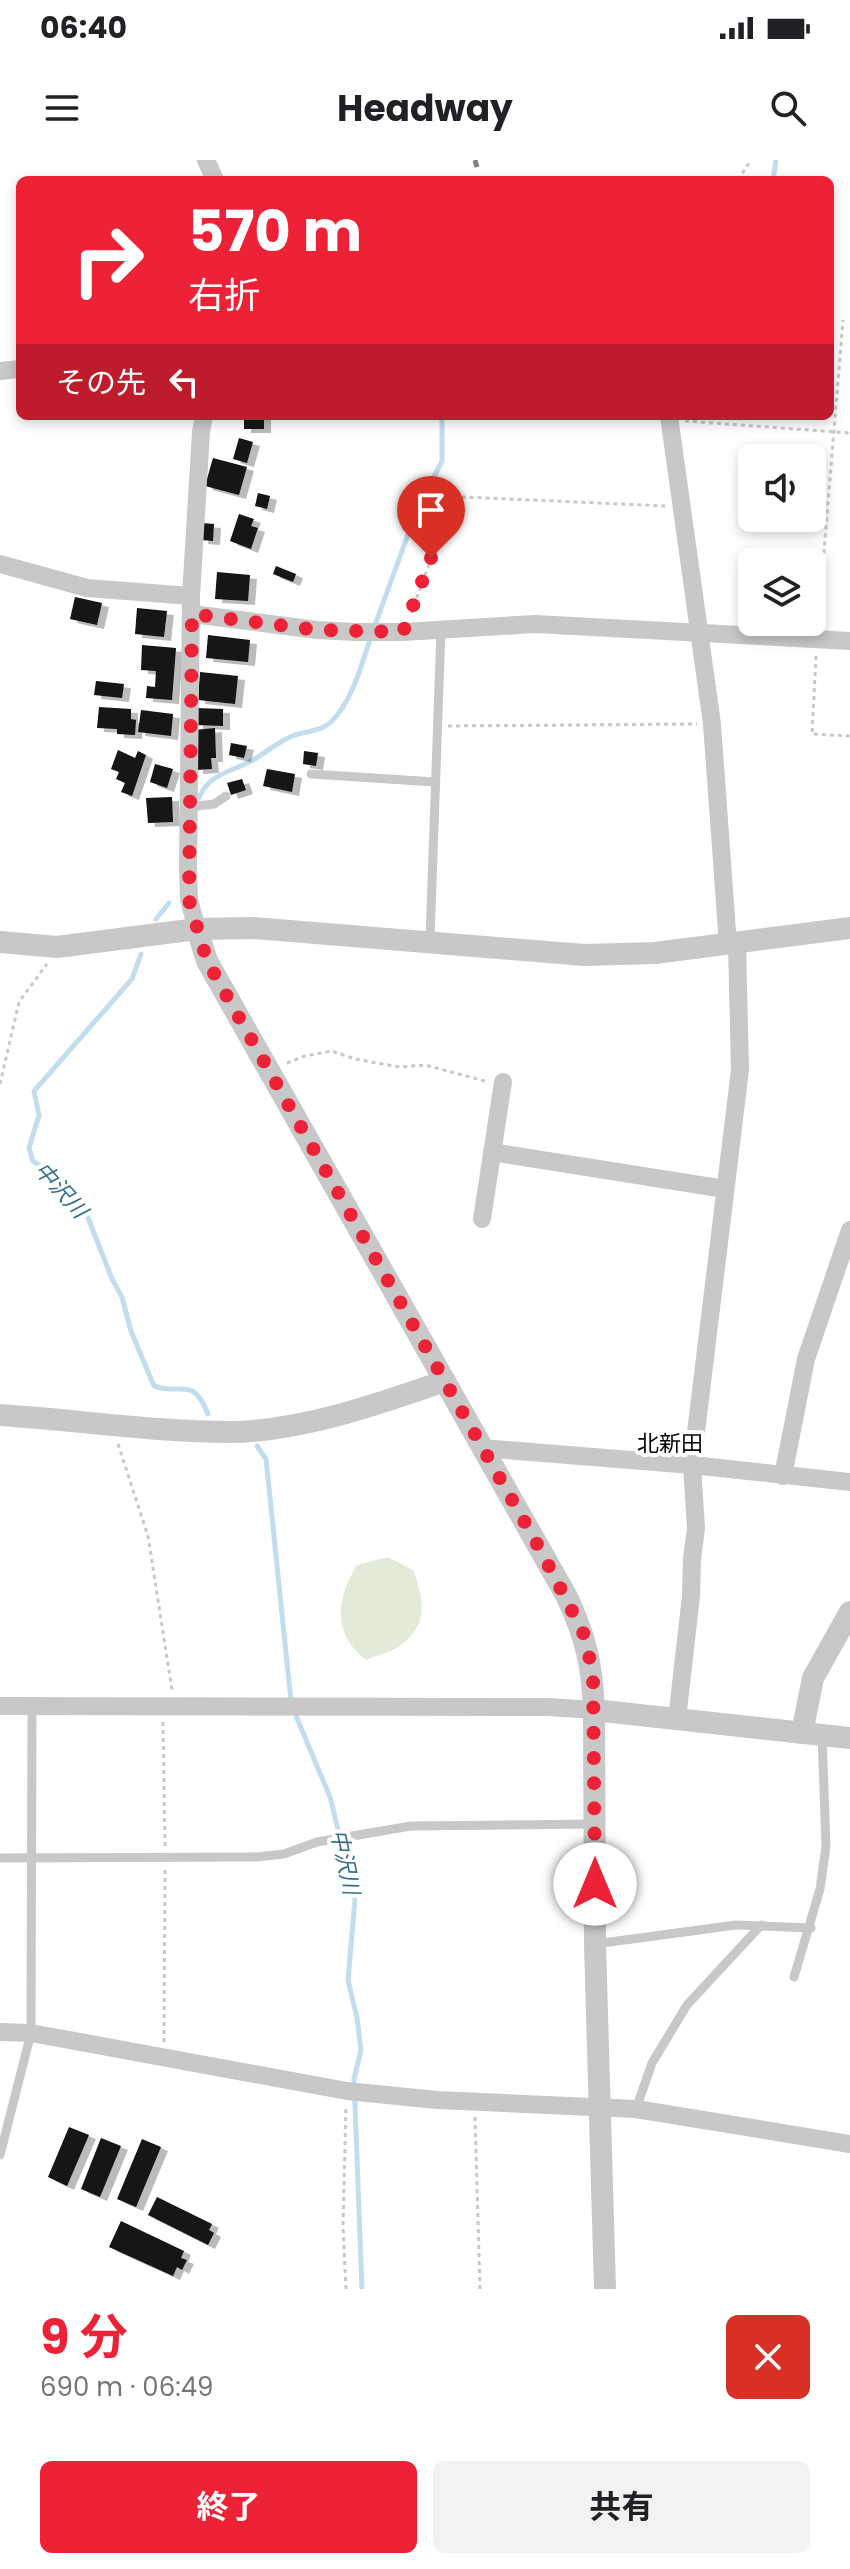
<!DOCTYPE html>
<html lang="ja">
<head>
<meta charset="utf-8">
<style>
	:root { --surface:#fff; --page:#f2f2f2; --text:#202124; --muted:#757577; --accent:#ee2237 }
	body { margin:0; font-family:Poppins,"Noto Sans JP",sans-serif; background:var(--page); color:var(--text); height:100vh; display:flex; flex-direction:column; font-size:30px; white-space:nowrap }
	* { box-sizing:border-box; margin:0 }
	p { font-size:26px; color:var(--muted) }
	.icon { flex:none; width:44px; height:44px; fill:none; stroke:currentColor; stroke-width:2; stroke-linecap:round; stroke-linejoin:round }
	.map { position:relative; height:2129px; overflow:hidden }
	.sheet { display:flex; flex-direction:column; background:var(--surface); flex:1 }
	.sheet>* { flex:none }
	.banner { position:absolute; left:16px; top:16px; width:818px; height:244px; border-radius:12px; box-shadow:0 4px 12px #0003; background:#ee2237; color:#fff; overflow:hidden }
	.buttons { position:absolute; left:738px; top:284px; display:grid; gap:16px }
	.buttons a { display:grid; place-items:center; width:88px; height:88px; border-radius:12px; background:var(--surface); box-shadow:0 4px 12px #0003; font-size:40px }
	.pin { position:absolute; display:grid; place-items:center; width:68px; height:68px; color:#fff; margin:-82px -34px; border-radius:50% 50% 50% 0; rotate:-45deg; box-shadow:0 0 8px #0007 }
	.pin .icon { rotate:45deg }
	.me { position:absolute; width:88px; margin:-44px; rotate:0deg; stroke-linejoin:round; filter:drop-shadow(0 0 6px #0008) }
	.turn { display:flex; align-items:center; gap:28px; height:168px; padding:0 40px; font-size:36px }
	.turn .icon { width:104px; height:104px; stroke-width:2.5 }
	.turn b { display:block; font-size:56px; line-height:68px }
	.then { display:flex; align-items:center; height:76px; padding:0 40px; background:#0003; gap:16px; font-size:30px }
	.round { display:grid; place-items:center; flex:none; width:84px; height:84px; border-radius:12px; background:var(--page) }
	.summary { display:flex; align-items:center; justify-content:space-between; height:136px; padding:0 40px }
	h1 { font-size:48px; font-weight:700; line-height:60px; color:var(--accent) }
	.button { display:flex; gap:16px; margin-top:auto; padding:16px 40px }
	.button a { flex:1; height:92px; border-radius:12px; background:var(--accent); color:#fff; font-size:32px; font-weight:700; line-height:92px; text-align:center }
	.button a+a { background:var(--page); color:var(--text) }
	.status { display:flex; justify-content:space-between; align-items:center; height:56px; padding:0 40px; background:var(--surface); direction:ltr }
	.status svg { height:22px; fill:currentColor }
	header { display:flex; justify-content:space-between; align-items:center; height:104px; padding:0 40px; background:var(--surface); font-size:36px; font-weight:700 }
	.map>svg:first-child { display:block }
	.green { fill:#e2ebd7 }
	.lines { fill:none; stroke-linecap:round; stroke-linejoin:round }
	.stream { stroke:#c2ddec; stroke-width:5 }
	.building { fill:#121212; filter:url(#shadow) }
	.path { stroke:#c8c8c8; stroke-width:3; stroke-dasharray:4 4; stroke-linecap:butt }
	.service { stroke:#c8c8c8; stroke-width:9 }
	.minor { stroke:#c8c8c8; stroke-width:18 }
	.tertiary { stroke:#c8c8c8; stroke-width:22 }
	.rail { stroke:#808080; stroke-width:5; stroke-dasharray:8 6; stroke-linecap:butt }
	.route { stroke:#ee2237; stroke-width:14; stroke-dasharray:0 25.2 }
	.labels { text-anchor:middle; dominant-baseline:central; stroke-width:8; stroke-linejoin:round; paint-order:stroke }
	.water-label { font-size:22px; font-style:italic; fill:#367090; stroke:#fff }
	.neighbourhood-label { font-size:22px; fill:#000; stroke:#fff }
</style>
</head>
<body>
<div class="status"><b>06:40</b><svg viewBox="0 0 49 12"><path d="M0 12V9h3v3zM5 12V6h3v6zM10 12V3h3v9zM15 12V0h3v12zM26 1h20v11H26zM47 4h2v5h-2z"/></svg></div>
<header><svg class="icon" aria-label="menu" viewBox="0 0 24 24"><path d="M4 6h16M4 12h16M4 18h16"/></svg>Headway<svg class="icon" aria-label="search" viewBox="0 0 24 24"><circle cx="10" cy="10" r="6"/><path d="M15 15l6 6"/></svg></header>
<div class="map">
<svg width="850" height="2129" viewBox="0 0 850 2129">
	<defs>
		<filter id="shadow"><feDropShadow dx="7" dy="4" stdDeviation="0" flood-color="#0004"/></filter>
	</defs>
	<rect width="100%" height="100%" fill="#fff"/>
	<path class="green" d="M388,1397l25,13c11,29 16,54 -12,75 -9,7 -24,10 -35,15 -34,-26 -30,-61 -9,-95z"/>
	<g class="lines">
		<g class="stream">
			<polyline points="773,20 776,0"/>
			<polyline points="374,468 418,347 442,301 442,256"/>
			<path d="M199,638c10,-25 33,-26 54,-38 12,-7 24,-17 37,-23 13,-6 30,-5 41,-15 22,-22 30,-57 40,-85"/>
			<polyline points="156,759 169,743"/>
			<path d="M141,794l-9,25 -98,112 5,24 -10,33 4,13 12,8 40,41 27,69 10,18 9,34 23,55c27,10 39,-11 54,28"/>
			<polyline points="257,1286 266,1299 291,1541"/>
			<polyline points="294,1551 330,1637 355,1739 348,1820 357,1858 361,1890 354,1919 362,2129"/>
		</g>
	</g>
	<g class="building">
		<rect x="244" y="256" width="20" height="13"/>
		<polygon points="239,278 253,282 247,303 233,299"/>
		<polygon points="213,298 247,307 239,335 205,326"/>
		<polygon points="258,333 270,336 267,349 255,346"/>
		<polygon points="239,354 254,359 251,366 258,368 251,389 230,381"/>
		<polygon points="202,363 214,364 213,381 201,380"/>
		<polygon points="276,406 296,414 293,422 273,414"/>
		<polygon points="217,412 250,415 248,441 215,439"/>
		<polygon points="75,437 102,443 97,465 70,459"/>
		<polygon points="137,448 167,451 164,477 135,474"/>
		<polygon points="208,475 250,480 248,502 206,498"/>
		<polygon points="142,485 176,488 172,540 146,538 147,526 155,527 156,511 141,510"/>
		<polygon points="200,512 238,516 235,544 198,540"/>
		<polygon points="96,521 124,524 122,538 94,535"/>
		<polygon points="99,547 131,549 131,559 136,560 135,575 117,574 117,569 97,568"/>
		<polygon points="196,548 223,549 223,566 196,565"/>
		<polygon points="141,550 173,554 171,576 138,572"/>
		<polygon points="215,568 216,598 211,598 212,609 196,610 194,570"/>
		<polygon points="231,583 247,586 244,598 229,595"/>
		<polygon points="118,590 135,598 138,591 146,595 132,636 121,632 125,623 116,619 119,612 111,609"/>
		<polygon points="304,591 318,593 316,606 303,604"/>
		<polygon points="155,604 173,609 167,628 150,622"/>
		<polygon points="267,609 295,614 292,632 263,626"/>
		<polygon points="242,619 246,630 231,635 227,623"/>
		<polygon points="172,637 173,662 148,663 146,638"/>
		<polygon points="69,1967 89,1975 67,2026 48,2017"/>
		<polygon points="101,1978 121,1986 100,2037 81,2029"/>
		<polygon points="142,1979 161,1987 136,2047 117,2039"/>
		<polygon points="157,2037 212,2064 209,2070 214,2073 208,2085 148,2055"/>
		<polygon points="121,2061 184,2091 181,2098 187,2100 182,2110 177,2107 173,2116 109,2087"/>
	</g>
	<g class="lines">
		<g class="path">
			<polyline points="738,20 751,0"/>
			<polyline points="685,261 850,273"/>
			<polyline points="411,453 450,349 456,340 464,337 665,346"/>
			<polyline points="818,465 843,160"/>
			<polyline points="816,496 812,574 850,576"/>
			<polyline points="448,566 697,564"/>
			<polyline points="287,903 305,896 332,891 355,899 400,907 425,905 485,921"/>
			<polyline points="0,924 19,842 47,804"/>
			<polyline points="118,1284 148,1376 172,1530"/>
			<polyline points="163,1562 165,1686"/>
			<polyline points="164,1882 165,1710"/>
			<polyline points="475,1957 480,2129"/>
			<polyline points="346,2129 343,2066 346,1946"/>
		</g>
		<g class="service">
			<polyline points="311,614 435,622"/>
			<polyline points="189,647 214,644 226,636"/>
			<polyline points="430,780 441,469"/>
			<polyline points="0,1698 257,1697 284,1694 317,1682 411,1666 594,1664"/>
			<polyline points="595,1784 736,1765 811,1768"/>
			<polyline points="794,1817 820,1729 826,1686 822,1575"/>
			<polyline points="636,1949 652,1903 687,1845 761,1765"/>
			<polyline points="0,1995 31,1873 32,1546"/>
		</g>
		<g class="minor">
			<polyline points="206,0 215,20"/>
			<polyline points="0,211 20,209"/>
			<polyline points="669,256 712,564 728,785"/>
			<polyline points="0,404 87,428 191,436"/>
			<polyline points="192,454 317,470 355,472 403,472 535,464 850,481"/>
			<polyline points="197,769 189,740 188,707 191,436 201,272 204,256"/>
			<polyline points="492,992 725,1029"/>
			<polyline points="482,1059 503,922"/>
			<polyline points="482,1288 692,1305 850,1322"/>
			<polyline points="783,1316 806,1199 850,1070"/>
			<polyline points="0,1546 548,1547 594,1550"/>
			<polyline points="677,1559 691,1436 692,1399 696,1368 692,1305 740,910 737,784"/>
			<polyline points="0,1872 31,1873 347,1931 437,1940 636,1949 850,1984"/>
		</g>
		<g class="tertiary">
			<path d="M197,769l10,32 360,636c19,41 25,67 27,113l1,234 10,345"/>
			<polyline points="0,782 57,787 197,769 253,768 584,795 655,793 850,768"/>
			<path d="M0,1255c77,5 154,17 232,17 70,-1 147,-28 213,-51"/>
			<polyline points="594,1550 850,1578"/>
			<polyline points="802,1573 813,1518 850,1452"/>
		</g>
		<polyline class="rail" points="475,0 477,7"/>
	</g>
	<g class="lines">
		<polyline class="route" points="431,398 403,472 317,470 192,454 189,740 207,801 541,1391 583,1472 593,1512 595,1724"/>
	</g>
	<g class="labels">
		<g class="water-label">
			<text transform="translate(61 1030) rotate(48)">中沢川</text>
			<text transform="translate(345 1702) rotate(78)">中沢川</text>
		</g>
		<g class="neighbourhood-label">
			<text x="670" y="1283">北新田</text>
		</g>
	</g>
</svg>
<div class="buttons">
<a><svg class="icon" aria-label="sound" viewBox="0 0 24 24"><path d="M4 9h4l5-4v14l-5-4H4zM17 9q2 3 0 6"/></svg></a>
<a><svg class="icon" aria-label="layers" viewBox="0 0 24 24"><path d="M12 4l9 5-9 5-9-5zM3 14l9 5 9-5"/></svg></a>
</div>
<div class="pin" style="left:431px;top:398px;background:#d93025"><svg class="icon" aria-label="arrive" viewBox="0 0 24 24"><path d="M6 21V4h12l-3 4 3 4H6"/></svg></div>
<svg class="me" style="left:595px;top:1724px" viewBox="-20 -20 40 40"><circle r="19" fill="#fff"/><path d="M0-13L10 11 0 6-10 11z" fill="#ee2237"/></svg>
<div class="banner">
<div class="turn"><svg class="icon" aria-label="right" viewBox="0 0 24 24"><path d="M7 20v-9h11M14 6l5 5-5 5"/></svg><div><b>570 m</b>右折</div></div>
<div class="then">その先<svg class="icon" aria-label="left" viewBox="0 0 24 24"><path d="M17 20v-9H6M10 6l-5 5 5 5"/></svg></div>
</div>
</div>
<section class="sheet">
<div class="summary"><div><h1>9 分</h1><p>690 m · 06:49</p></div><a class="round" style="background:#d93025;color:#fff"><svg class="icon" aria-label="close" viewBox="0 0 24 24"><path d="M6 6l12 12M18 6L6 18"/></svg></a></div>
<div class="button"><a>終了</a><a>共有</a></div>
</section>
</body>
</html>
